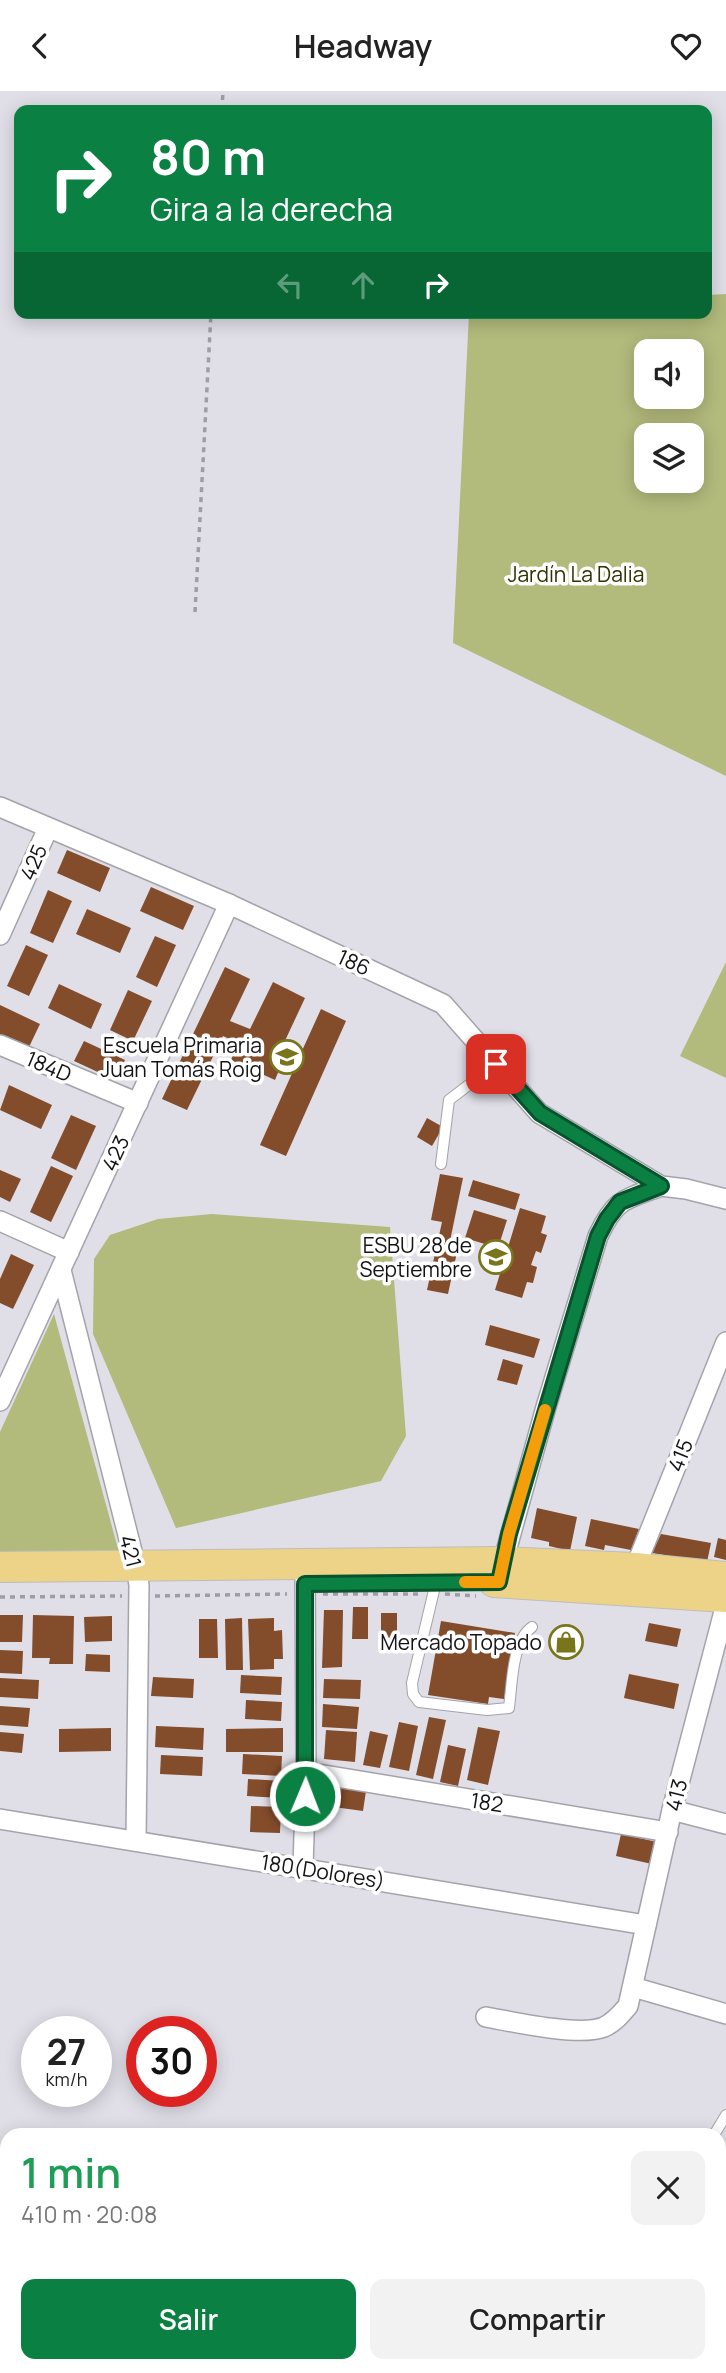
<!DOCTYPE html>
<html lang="es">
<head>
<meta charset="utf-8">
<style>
	:root { --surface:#fff; --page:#f2f2f2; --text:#222; --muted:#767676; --accent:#0b8043 }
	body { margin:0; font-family:Manrope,sans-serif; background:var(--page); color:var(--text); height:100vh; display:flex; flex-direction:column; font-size:26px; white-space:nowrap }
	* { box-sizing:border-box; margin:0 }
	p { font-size:23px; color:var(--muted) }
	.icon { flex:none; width:38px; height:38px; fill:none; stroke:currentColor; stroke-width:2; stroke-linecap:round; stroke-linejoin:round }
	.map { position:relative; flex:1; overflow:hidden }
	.side { position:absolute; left:0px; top:2037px; width:726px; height:245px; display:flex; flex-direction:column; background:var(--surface); border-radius:21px 21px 0 0; box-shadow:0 4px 18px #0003 }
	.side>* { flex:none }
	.banner { position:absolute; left:14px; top:14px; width:698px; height:214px; border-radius:14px; box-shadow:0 4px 18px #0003; background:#0b8043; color:#fff; overflow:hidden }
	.tools { position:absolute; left:634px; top:248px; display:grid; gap:14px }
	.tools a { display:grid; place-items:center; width:70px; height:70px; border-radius:14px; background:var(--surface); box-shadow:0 4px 18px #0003; font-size:35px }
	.speed { position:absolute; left:21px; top:1925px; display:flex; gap:14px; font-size:35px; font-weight:700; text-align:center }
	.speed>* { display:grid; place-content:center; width:91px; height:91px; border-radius:50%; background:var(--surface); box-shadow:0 4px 18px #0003; line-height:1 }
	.speed small { font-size:18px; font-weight:400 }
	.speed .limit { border:10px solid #d22; background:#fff; color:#111 }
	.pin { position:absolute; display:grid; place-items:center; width:60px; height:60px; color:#fff; margin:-30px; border-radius:14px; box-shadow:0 4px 10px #0006 }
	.me { position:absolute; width:77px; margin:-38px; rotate:1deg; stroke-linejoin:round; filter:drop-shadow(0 0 5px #0008) }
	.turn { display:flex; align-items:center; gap:24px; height:147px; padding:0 21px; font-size:32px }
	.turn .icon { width:91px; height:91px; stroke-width:2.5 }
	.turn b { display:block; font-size:49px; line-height:60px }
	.lanes { display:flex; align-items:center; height:66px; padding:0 21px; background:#0003; justify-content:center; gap:35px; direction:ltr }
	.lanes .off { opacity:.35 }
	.round { display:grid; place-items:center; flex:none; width:74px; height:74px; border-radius:14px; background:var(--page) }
	.overview { display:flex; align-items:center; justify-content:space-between; height:119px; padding:0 21px }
	h1 { font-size:42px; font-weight:600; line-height:52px; color:#1e9e55 }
	.action { display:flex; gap:14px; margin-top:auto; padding:14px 21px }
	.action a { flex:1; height:80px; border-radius:14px; background:var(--accent); color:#fff; font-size:28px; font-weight:600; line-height:80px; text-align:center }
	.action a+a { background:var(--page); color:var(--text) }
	header { display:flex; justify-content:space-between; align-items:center; height:91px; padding:0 21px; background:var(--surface); font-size:32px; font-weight:600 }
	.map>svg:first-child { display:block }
	.green { fill:#b2ba7c; fill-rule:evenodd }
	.building { fill:#834c2a }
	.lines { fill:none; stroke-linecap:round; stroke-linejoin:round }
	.lane-casing { stroke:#a4a3ac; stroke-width:12 }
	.street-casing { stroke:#a4a3ac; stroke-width:22 }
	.primary-casing { stroke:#bdbdbd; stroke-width:32 }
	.path { stroke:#9d9da3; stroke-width:3.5; stroke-dasharray:5 5; stroke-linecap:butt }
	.lane { stroke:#fff; stroke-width:10 }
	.street { stroke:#fff; stroke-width:19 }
	.primary { stroke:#ecd388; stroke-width:30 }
	.route-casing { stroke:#07532c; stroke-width:18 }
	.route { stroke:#0b8043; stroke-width:12 }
	.slow { stroke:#f59e0b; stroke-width:12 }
	.labels { text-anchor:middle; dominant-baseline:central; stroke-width:7; stroke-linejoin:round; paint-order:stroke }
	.park-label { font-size:21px; fill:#2e3200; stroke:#fff }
	.street-label { font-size:21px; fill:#131315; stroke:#fff }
	.poi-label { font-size:21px; fill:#131315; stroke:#fff; text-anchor:end }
</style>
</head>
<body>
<header><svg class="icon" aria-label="back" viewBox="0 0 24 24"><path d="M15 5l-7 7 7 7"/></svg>Headway<svg class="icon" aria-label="heart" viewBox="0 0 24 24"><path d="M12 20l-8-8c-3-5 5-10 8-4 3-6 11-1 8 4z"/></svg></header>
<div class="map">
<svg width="726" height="2282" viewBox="0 0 726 2282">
	<rect width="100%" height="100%" fill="#e0dfe8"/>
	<g class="green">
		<path d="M726,203v482l-273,-133 16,-330h238v-18zM646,261h45v45h-45zM646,345h45v45h-45z"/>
		<polygon points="726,871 726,987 680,965"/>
		<polygon points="212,1123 390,1136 406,1345 381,1390 176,1437 93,1243 94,1168 110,1144 158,1128"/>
		<polygon points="54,1223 120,1465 0,1465 0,1341"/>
	</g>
	<g class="building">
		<polygon points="67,759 110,777 100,801 57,782"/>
		<polygon points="151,796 194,815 183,839 140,820"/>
		<polygon points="48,799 72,810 53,852 30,842"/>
		<polygon points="87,818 131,837 120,862 76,843"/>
		<polygon points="155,845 176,854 157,896 136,886"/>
		<polygon points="26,854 48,864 29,905 7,895"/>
		<polygon points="225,876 250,888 230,930 250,938 273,891 305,907 283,954 301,962 321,918 346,930 286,1065 260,1054 294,978 282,972 275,989 231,969 238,952 223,945 187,1019 162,1008"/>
		<polygon points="59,893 102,913 91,938 48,917"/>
		<polygon points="128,899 152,910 133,950 110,939"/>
		<polygon points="0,914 40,933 29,956 0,943"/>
		<polygon points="84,950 125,969 115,989 74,970"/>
		<polygon points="9,994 52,1014 41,1038 0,1019"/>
		<polygon points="71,1024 96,1035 76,1079 51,1067"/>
		<polygon points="427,1027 443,1036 432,1055 417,1046"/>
		<polygon points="51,1075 73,1085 51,1131 30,1121"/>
		<polygon points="0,1079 21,1088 10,1111 0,1106"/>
		<polygon points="440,1083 463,1087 450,1150 459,1152 448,1203 427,1199 442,1131 431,1129"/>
		<polygon points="473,1089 520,1103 515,1119 468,1105"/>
		<polygon points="520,1117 546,1125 541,1142 547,1144 541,1162 536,1160 531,1174 537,1176 533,1192 527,1191 522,1207 495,1199"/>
		<polygon points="474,1119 507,1129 498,1157 465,1147"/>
		<polygon points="11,1163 34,1174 13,1218 0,1212 0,1188"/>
		<polygon points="490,1234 540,1248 534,1267 485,1254"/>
		<polygon points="503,1268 523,1274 517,1294 497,1289"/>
		<polygon points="537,1417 577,1426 570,1460 549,1455 549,1451 531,1447"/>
		<polygon points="591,1428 639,1438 631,1459 605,1454 604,1459 585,1455"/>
		<polygon points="661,1443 711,1452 707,1471 652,1462"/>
		<polygon points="718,1447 726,1449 726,1469 714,1466"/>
		<polygon points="353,1516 368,1516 368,1548 352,1548"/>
		<polygon points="324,1519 343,1519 342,1576 322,1577"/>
		<rect x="381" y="1522" width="16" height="28"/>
		<polygon points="0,1524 23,1524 22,1551 0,1551"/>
		<polygon points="33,1524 74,1525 73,1573 49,1573 50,1567 32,1567"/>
		<polygon points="112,1525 112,1550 85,1551 84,1526"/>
		<polygon points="242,1527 243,1579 226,1579 225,1528"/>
		<polygon points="274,1527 274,1540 282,1539 283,1568 274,1568 274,1578 250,1579 248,1528"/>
		<polygon points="199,1528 217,1528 218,1567 199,1567"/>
		<polygon points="441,1530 515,1542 504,1608 489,1606 488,1613 428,1604"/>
		<polygon points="649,1532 681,1538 677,1556 645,1550"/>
		<polygon points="0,1559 23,1560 22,1583 0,1582"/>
		<polygon points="86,1563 110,1564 110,1581 85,1580"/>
		<polygon points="629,1583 679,1593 674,1618 624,1607"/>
		<polygon points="241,1584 282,1586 281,1604 240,1602"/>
		<polygon points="153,1586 194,1588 193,1607 151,1605"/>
		<polygon points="0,1587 39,1589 38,1608 0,1606"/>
		<polygon points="324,1588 361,1589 360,1608 323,1607"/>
		<polygon points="246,1609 282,1611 281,1630 245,1628"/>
		<polygon points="323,1613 359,1616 357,1638 322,1636"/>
		<polygon points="0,1615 30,1617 28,1636 0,1634"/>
		<polygon points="429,1626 446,1629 433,1688 416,1684"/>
		<polygon points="399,1631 418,1635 409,1680 389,1676"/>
		<polygon points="156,1635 204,1637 203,1659 155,1656"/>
		<polygon points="478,1636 500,1640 488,1694 467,1689"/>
		<polygon points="111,1637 111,1660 59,1661 59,1638"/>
		<polygon points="283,1637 283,1661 226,1661 226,1638"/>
		<polygon points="326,1639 357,1641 355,1671 324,1668"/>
		<polygon points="370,1640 388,1644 380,1677 363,1674"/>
		<polygon points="0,1641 24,1643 22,1662 0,1660"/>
		<polygon points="448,1654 466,1658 458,1695 440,1691"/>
		<polygon points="243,1663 282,1665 281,1685 242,1683"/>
		<polygon points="161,1664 203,1666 202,1685 160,1683"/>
		<polygon points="248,1688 282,1690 281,1707 247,1705"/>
		<polygon points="322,1694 366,1700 363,1720 319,1714"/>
		<polygon points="251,1715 281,1716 280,1742 250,1741"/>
		<polygon points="621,1743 657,1751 652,1773 616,1765"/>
		<polygon points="0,2252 7,2254 7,2275 11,2275 9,2282 0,2281"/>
		<polygon points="242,2275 249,2275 270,2282 239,2282"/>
	</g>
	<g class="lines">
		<g class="lane-casing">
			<g id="lane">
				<polyline points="441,1073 449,1009 496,973"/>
				<path d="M436,1491l-24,101 1,11 6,8 68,8 22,-2c3,-24 3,-67 23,-81"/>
				<polyline points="714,2044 726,2024"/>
			</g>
		</g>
		<g class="street-casing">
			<g id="street">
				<polyline points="0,716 229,813 443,913 539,1022 661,1095 686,1098 726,1108"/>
				<polyline points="0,844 48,737"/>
				<polyline points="0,954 138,1012"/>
				<polyline points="0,1130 69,1161"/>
				<polyline points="61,1179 136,1476 139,1494 136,1749"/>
				<polyline points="0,1310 229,813"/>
				<polyline points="635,1477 726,1251"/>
				<path d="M500,1482l46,-166 52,-171c18,-38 26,-36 63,-50"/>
				<polyline points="306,1681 668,1741"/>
				<polyline points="672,1719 726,1733"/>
				<polyline points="0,1728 646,1834"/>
				<polyline points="303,1776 306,1681 305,1474"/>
				<polyline points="633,1896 726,1923"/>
				<path d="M486,1926c28,5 94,20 118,10 11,-5 17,-13 24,-21l44,-196 54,-206"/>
			</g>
		</g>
		<g class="primary-casing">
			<g id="primary">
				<polyline points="0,1476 502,1471 635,1477 726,1486"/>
				<polyline points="494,1491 726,1506"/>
			</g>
		</g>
		<g class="path">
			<polyline points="222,19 223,0"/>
			<polyline points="195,521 211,222"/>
			<polyline points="323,1503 420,1503"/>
			<polyline points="445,1503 476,1505"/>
			<polyline points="155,1505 287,1503"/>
			<polyline points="0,1506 122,1505"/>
		</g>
		<use href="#lane" class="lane"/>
		<use href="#street" class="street"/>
		<use href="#primary" class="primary"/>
	</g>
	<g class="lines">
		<g class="route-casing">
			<polyline id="route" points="305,1705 305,1493 499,1491 509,1443 598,1145 607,1128 620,1111 661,1095 540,1022 496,973"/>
		</g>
		<use href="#route" class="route"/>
		<polyline class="slow" points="465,1491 499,1491 509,1443 545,1319"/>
	</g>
	<defs>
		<g id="school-ring" transform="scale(1.75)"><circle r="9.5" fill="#fff" stroke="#79751a" stroke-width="1.5"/><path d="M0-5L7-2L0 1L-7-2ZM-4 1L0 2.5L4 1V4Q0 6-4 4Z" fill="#79751a"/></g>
		<g id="shop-ring" transform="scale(1.75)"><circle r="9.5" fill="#fff" stroke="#79751a" stroke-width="1.5"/><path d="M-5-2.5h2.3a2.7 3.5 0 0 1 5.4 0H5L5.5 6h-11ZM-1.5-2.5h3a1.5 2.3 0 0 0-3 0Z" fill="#79751a"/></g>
	</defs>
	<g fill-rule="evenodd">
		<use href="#school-ring" x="287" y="966"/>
		<use href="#school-ring" x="496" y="1166"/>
		<use href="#shop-ring" x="566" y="1551"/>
	</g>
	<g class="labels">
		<g class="park-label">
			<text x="576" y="483">Jardín La Dalia</text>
		</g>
		<g class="street-label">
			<text transform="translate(33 771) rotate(-66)">425</text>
			<text transform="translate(354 871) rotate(25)">186</text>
			<text transform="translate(49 975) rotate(23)">184D</text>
			<text transform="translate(115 1062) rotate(-65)">423</text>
			<text transform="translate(680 1364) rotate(-68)">415</text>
			<text transform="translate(131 1460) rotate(76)">421</text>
			<text transform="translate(676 1704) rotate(-76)">413</text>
			<text transform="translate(487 1711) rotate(9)">182</text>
			<text transform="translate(323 1780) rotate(9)">180(Dolores)</text>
		</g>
		<g class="poi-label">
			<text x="262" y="954">Escuela Primaria<tspan x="262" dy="24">Juan Tomás Roig</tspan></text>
			<text x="472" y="1154">ESBU 28 de<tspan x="472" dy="24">Septiembre</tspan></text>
			<text x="542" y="1551">Mercado Topado</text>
		</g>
	</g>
</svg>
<div class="tools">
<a><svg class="icon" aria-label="sound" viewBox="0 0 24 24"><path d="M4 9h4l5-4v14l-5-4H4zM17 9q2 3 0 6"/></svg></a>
<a><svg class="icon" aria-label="layers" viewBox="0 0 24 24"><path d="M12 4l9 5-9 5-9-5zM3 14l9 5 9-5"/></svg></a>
</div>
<div class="speed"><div>27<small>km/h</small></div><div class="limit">30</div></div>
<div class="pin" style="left:496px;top:973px;background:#d93025"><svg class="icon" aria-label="arrive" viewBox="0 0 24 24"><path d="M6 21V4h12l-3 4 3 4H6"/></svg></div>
<svg class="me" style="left:305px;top:1705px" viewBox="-20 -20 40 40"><circle r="17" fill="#0b8043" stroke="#fff" stroke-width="3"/><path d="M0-11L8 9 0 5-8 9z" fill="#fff"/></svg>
<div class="banner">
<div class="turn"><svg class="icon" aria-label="right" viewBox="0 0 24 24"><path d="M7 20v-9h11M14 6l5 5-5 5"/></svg><div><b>80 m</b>Gira a la derecha</div></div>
<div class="lanes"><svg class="icon off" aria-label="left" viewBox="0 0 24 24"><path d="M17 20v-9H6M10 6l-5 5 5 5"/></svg><svg class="icon off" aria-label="ahead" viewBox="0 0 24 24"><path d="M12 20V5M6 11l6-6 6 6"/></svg><svg class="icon" aria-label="right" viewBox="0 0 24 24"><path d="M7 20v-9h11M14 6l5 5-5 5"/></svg></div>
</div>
<section class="side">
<div class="overview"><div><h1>1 min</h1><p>410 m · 20:08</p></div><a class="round"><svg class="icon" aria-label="close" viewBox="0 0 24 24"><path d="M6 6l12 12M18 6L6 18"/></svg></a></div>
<div class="action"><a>Salir</a><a>Compartir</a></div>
</section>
</div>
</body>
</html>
